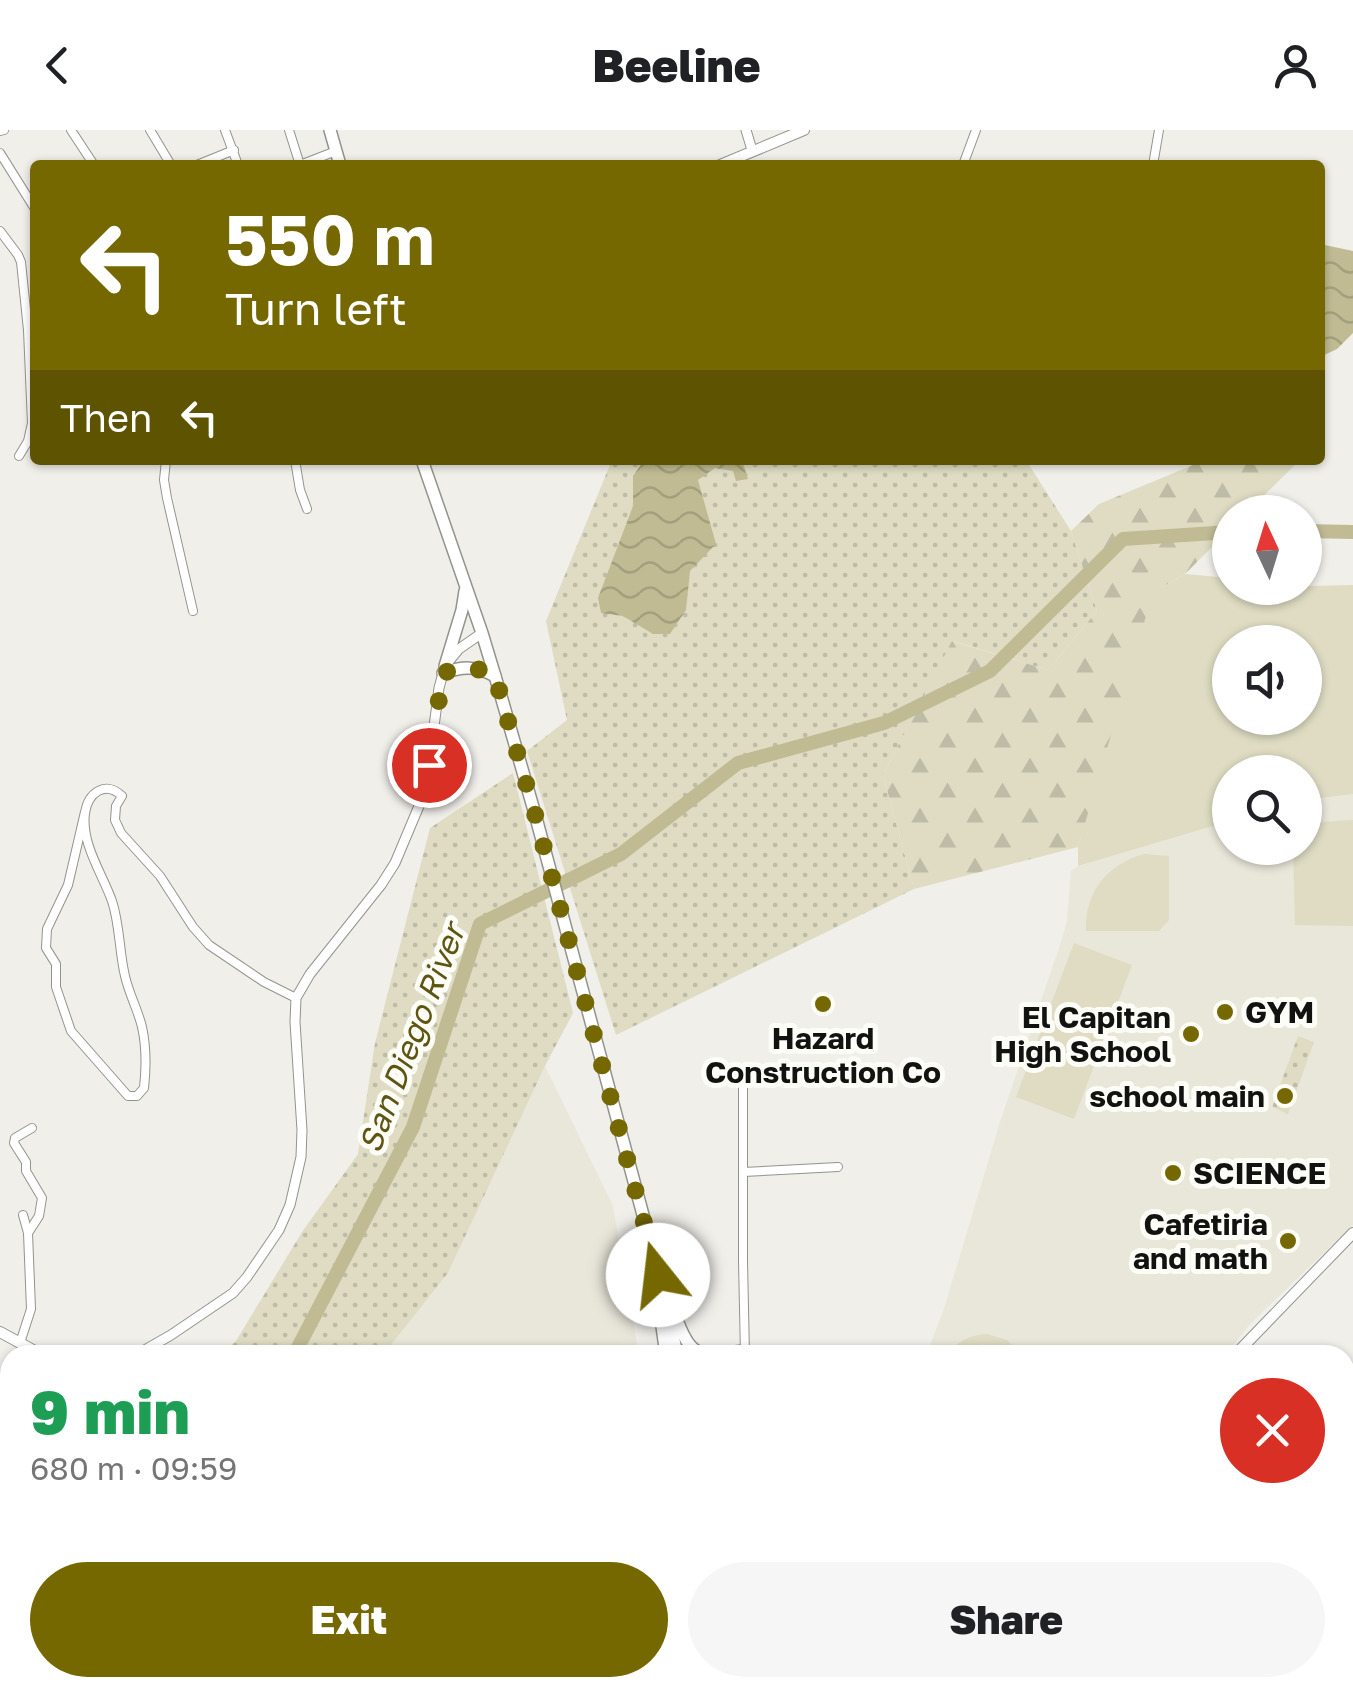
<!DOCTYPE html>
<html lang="en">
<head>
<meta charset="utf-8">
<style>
	:root { --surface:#fff; --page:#f6f6f6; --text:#202124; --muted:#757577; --accent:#756800 }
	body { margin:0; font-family:"Golos Text",sans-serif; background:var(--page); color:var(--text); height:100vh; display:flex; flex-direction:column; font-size:38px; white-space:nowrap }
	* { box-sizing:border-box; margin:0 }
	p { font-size:32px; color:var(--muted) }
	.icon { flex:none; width:55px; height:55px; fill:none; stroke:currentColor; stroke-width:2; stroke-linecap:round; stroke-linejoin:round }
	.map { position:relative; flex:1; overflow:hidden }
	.sheet { position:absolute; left:0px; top:1215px; width:1355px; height:352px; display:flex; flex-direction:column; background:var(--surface); border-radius:30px 30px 0 0; box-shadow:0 2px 8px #0004 }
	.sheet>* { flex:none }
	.top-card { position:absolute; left:30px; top:30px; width:1295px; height:305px; border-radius:10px; box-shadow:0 2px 8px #0004; background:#756800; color:#fff; overflow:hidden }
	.needle { width:65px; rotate:356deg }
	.controls { position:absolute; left:1212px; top:365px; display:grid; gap:20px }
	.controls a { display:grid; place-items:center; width:110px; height:110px; border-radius:50%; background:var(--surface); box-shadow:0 2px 8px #0004; font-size:50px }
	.pin { position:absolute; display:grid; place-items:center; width:85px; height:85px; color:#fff; margin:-42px; border:5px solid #fff; border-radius:50%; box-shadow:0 2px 10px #0007 }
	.me { position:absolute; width:110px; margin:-55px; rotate:344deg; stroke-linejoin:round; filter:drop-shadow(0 0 8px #0008) }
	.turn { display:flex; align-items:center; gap:35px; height:210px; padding:0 30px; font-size:45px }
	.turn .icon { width:130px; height:130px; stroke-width:2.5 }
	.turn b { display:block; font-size:70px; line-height:85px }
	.then { display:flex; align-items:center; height:95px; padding:0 30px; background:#0003; gap:20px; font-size:38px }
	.round { display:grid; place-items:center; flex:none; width:105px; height:105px; border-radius:52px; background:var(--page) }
	.overview { display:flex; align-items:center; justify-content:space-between; height:170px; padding:0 30px }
	h1 { font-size:60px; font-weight:800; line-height:75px; color:#1e9e55 }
	.button { display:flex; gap:20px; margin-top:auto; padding:20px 30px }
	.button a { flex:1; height:115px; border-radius:60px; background:var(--accent); color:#fff; font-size:40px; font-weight:800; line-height:115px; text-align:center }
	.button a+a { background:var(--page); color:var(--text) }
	header { display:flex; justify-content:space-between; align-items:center; height:130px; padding:0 30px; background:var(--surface); font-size:45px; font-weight:800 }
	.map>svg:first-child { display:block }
	.built { fill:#e9e7da }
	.grass { fill:url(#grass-dots) }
	.forest { fill:url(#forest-firs) }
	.green { fill:#dfdcc3; fill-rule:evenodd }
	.water { fill:url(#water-waves) }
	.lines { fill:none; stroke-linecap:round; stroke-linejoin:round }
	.river { stroke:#c0bb93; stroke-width:14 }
	.minor-casing { stroke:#93938e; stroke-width:10 }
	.tertiary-casing { stroke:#93938e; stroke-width:11 }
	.secondary-casing { stroke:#93938e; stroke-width:12 }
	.primary-casing { stroke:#93938e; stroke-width:14 }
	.minor { stroke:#fff; stroke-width:8 }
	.tertiary { stroke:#fff; stroke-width:9 }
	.secondary { stroke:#fff; stroke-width:10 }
	.primary { stroke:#fff; stroke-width:11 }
	.route { stroke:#756800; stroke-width:18; stroke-dasharray:0 32.4 }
	.poi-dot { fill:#756800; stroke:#fdfdf7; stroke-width:4 }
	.labels { text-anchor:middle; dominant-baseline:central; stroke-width:10; stroke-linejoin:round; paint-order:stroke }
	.poi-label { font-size:30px; font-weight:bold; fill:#121210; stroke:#fdfdf7; text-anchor:end }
	.water-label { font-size:32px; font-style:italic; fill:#5e5512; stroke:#fdfdf7 }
</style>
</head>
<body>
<header><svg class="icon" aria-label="back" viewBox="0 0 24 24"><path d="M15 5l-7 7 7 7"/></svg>Beeline<svg class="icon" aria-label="person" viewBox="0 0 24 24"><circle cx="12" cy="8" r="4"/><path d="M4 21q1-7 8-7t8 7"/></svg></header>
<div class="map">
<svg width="1353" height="1566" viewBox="0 0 1353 1566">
	<defs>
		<pattern id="grass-dots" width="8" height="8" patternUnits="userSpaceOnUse" patternTransform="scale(2.5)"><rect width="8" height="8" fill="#dfdcc3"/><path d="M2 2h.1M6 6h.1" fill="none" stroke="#bebca6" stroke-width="1.8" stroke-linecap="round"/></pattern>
		<pattern id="forest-firs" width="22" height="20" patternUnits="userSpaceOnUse" patternTransform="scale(2.5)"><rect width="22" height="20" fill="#dfdcc3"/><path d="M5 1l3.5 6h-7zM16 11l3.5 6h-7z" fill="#bebca6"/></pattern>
		<pattern id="water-waves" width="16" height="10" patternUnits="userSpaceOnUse" patternTransform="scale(2.5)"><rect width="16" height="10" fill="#c0bb93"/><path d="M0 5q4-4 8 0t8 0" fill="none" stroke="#a4a07e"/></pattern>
	</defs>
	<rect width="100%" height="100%" fill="#f0efea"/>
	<g class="built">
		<polygon points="1353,664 1353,1095 1251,1193 1225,1225 926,1225 943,1182 1000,992 1060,815 1067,791 1071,741 1078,736 1230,691 1230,718 1305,718 1305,670"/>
		<polygon points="545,936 613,1076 639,1225 383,1225 448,1143"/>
		<polygon points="236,1558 607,1558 604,1566 238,1566"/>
	</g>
	<g class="grass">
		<polygon points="612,330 1026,330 1071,401 1097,481 1048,540 953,511 883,645 914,759 616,905 527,621 567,590 546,491"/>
		<polygon points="513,643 573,883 545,936 448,1143 383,1225 221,1225 236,1211 302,1102 358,1024 375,913 430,698"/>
		<polygon points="1298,906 1314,912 1288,984 1272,977"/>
		<polygon points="10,1468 10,1558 186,1558 180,1566 0,1566 0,1479"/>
	</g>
	<polygon class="forest" points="1205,330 1300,330 1247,382 1230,382 1230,399 1185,444 1161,458 1078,717 914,759 883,645 952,511 1048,540 1097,481 1071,401 1099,374"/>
	<g class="green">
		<path d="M1185,444l45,4v10l123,-3v209l-48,6v-28h-75v49l-152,45v-19l71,-241 12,-18zM1230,512h75v76h-75z"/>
		<polygon points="1353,690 1353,796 1295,795 1293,718 1305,718 1305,693"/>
		<path d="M1144,724l25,2v64l-10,11h-73c-2,-39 22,-67 58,-77z"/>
		<polygon points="1074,813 1132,835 1074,989 1016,967"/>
		<path d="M987,1204l20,6 16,15c-16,0 -26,-12 -43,-10 -13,1 -20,10 -33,10 10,-14 23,-20 40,-21z"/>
	</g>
	<g class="water">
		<polygon points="1320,114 1353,121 1353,203 1337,219 1320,227"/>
		<polygon points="644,330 742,330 748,349 736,351 733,341 715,338 698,350 716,414 690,441 686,480 670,504 653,504 623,486 601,483 598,468 633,376 633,346"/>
	</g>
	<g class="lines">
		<g class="river">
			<polyline points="1305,401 1353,402"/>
			<polyline points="294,1225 413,997 480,794 621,724 738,633 884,593 990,541 1123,409 1230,402"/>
			<polyline points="18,1566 23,1558"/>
		</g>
		<g class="minor-casing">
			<g id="minor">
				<polyline points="71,0 94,35"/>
				<polyline points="150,0 171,35"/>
				<polyline points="225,0 238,35"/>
				<polyline points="289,0 300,35"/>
				<polyline points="0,1 4,0"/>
				<polyline points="0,23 35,79"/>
				<polyline points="197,35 234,20"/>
				<polyline points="300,35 336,21"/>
				<polyline points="963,35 976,0"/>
				<polyline points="1153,35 1159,0"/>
				<polyline points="0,101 18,125 21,132 28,200 32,293 28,311 19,326"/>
				<polyline points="166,330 164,350 167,368 193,481"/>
				<polyline points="295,330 300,360 307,379"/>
				<path d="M85,682l-17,73 -21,44 -1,19 10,16v23l15,44 57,65h9l7,-8c2,-18 2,-43 -2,-61 -4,-17 -13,-33 -17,-51 -6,-25 -5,-51 -13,-75 -10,-28 -31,-57 -27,-88 3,-20 20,-33 37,-17l-6,10 -1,14 6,13 39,43 33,51 16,18 55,37 32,16"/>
				<polyline points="743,942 743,1131 745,1225"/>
				<polyline points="743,1042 838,1037"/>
				<polyline points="28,1103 39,1086 42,1068 26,1041 26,1032 14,1013 15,1008 32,998"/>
				<polyline points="20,1213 31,1179 28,1103 23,1085"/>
				<polyline points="791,1558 794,1566"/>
				<polyline points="1051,1558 1053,1566"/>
				<polyline points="1121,1566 1157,1558"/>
			</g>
		</g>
		<g class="tertiary-casing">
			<g id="tertiary">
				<polyline points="746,0 752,20"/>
				<polyline points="136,1225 171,1205 233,1163 247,1147 279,1100 290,1075 301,1027 302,1000 295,892 296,868 310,844 381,755 395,733 419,676 429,635 439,558 445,536 459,519 482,503"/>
				<polyline points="1196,1558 1198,1566"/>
			</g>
		</g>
		<g class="secondary-casing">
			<g id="secondary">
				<polyline points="720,35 804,0"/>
				<polyline points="0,1202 42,1225"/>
				<polyline points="1235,1225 1353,1103"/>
				<polyline points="249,1558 251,1566"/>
			</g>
		</g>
		<g class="primary-casing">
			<g id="primary">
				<polyline points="330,0 340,35"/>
				<polyline points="422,330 482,503 501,566 535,684 667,1174 677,1225"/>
				<polyline points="445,536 462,480 465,461"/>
				<path d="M443,543c21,-7 32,-7 52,3"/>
				<polyline points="657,1161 666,1225"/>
				<path d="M676,1187c16,45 25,38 69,34"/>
				<polyline points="1345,1460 1353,1458"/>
				<polyline points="652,1566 654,1558"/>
				<polyline points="677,1566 679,1558"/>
				<polyline points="845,1566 880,1558 901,1561"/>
			</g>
		</g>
		<use href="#minor" class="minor"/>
		<use href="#tertiary" class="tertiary"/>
		<use href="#secondary" class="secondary"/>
		<use href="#primary" class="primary"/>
	</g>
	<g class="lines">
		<path class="route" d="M429,635l14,-92c21,-7 32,-7 52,3l40,138 123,461"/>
	</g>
	<g class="poi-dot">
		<circle cx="823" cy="874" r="10"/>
		<circle cx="1225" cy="882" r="10"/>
		<circle cx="1191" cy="904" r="10"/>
		<circle cx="1285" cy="966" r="10"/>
		<circle cx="1173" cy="1043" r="10"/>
		<circle cx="1288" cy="1111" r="10"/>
	</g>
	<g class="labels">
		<g class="poi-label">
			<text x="1245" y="882" text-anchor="start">GYM</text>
			<text x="1171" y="887">El Capitan<tspan x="1171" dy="34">High School</tspan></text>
			<text x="823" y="908" text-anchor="middle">Hazard<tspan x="823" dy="34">Construction Co</tspan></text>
			<text x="1265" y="966">school main</text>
			<text x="1193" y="1043" text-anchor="start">SCIENCE</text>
			<text x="1268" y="1094">Cafetiria<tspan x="1268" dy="34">and math</tspan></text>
		</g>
		<g class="water-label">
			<text transform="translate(411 908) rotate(-69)">San Diego River</text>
		</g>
	</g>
</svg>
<div class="controls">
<a><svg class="needle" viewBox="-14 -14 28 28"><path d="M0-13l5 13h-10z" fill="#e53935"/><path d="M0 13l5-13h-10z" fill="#757577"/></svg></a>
<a><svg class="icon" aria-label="sound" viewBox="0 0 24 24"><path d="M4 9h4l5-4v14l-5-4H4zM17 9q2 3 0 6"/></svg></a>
<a><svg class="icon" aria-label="search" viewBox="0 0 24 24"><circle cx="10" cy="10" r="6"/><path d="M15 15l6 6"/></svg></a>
</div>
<div class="pin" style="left:429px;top:635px;background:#d93025"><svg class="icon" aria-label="arrive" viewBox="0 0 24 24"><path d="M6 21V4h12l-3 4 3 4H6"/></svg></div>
<svg class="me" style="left:658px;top:1145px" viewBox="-20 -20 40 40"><circle r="19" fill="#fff"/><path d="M0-13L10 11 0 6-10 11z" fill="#756800"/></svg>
<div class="top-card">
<div class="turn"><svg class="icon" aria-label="left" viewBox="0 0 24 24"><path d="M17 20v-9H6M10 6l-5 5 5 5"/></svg><div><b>550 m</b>Turn left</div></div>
<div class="then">Then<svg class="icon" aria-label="left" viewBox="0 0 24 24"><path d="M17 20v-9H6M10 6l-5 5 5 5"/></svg></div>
</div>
<section class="sheet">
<div class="overview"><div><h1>9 min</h1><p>680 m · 09:59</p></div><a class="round" style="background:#d93025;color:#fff"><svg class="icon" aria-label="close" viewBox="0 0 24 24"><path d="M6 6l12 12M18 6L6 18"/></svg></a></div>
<div class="button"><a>Exit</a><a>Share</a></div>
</section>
</div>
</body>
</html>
